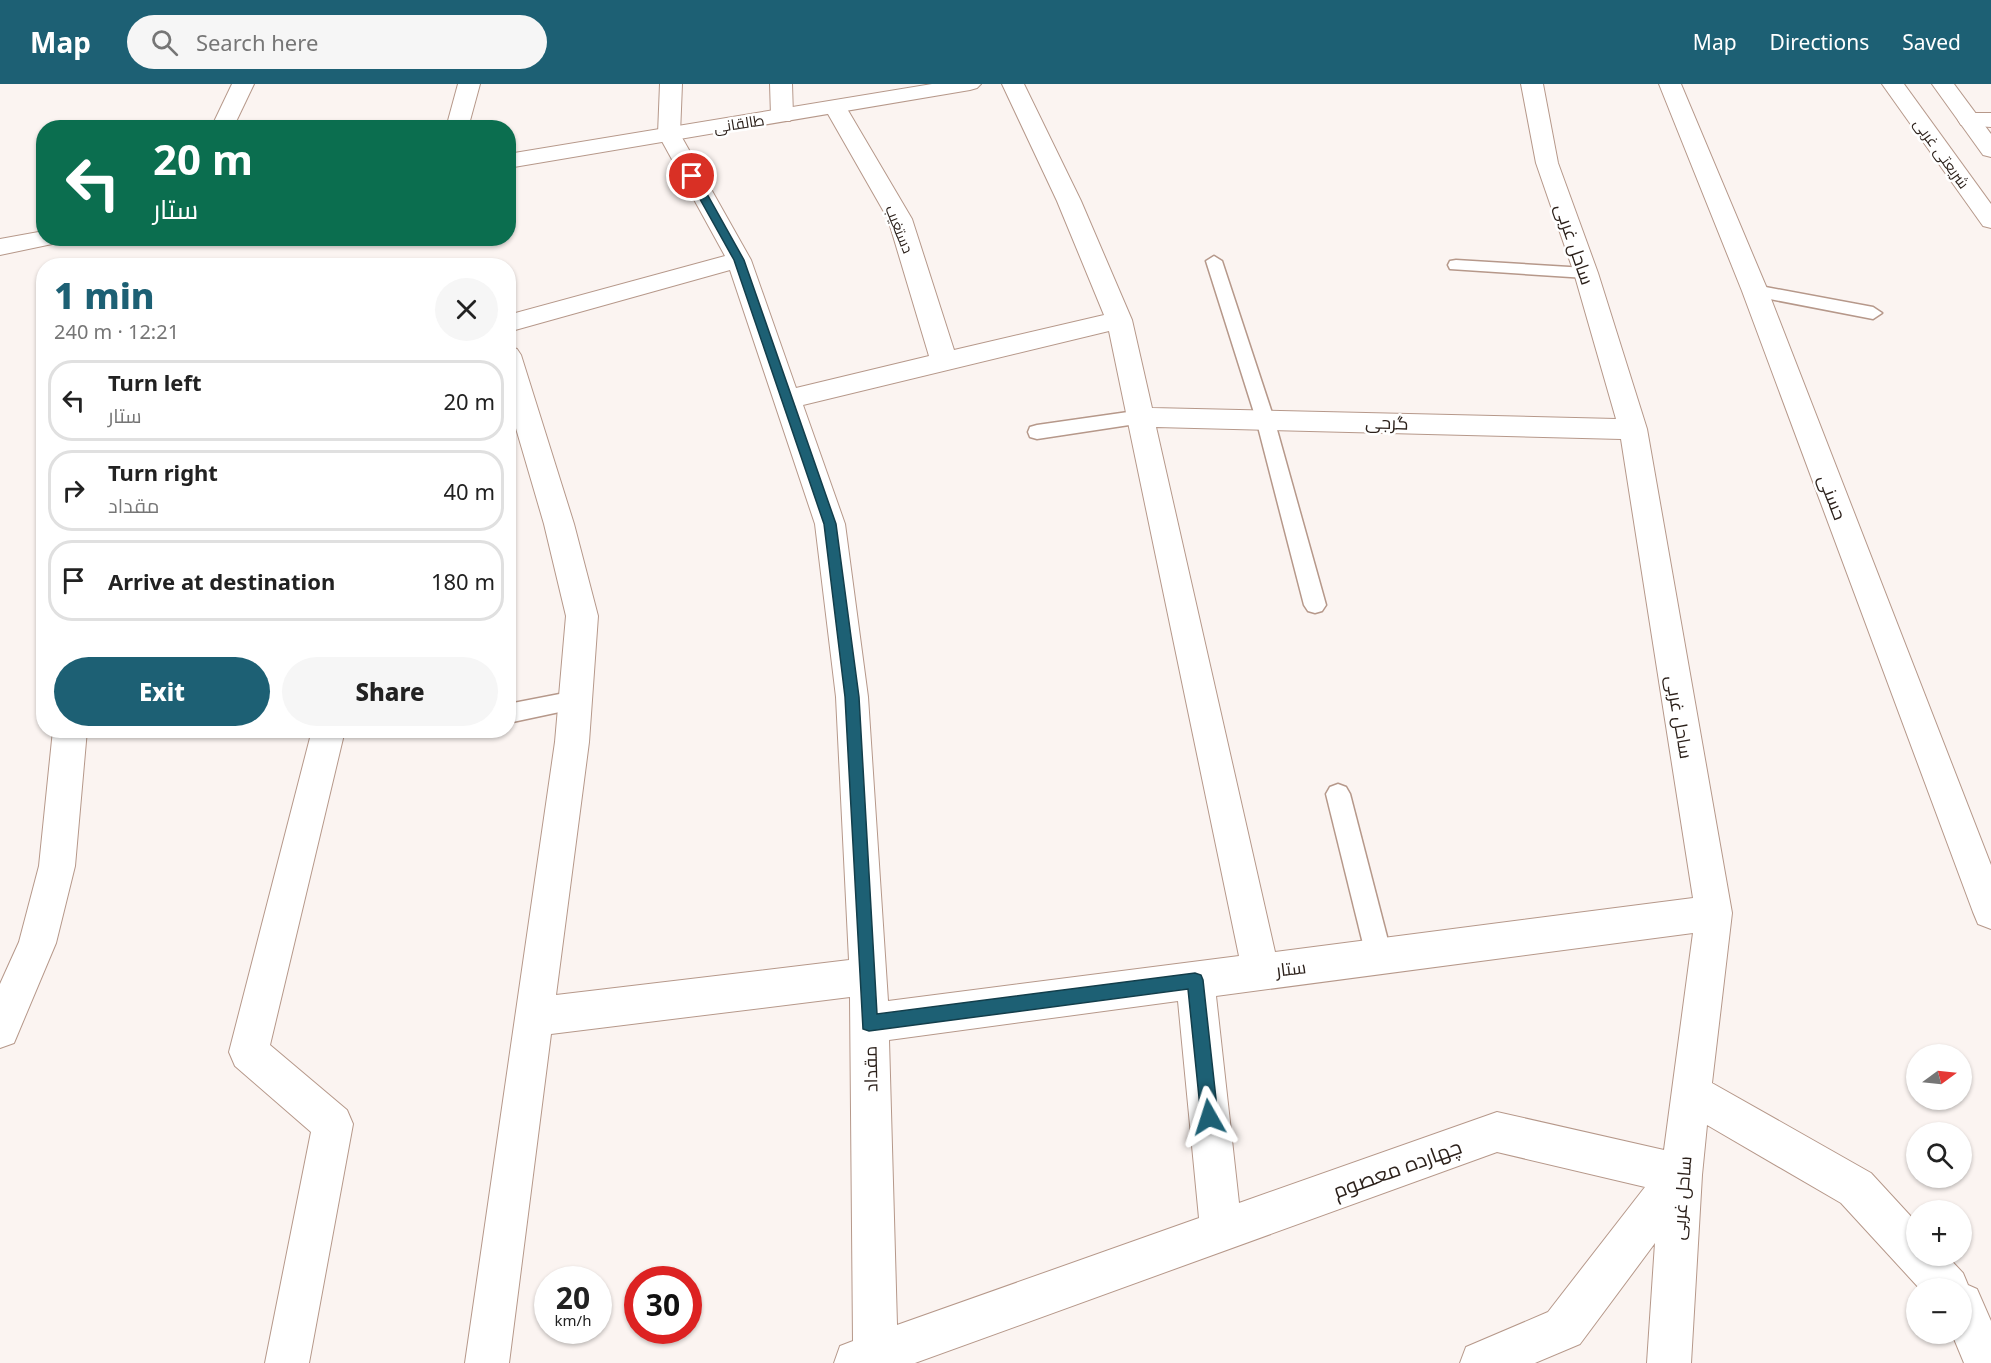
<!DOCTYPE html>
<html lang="en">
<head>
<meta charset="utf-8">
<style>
	:root { --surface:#fff; --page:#f6f6f6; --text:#222; --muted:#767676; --line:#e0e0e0; --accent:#1d6074 }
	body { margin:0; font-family:"Noto Sans",Cairo,sans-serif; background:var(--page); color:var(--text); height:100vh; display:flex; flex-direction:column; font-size:22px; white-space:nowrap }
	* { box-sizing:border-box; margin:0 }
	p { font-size:20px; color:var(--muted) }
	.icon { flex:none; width:33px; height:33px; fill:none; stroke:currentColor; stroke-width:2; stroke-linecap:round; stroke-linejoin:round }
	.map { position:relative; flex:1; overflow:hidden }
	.panel { position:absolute; left:36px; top:174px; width:480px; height:480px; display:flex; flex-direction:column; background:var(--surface); border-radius:24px; box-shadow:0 2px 4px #0004 }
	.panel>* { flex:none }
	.banner { position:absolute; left:36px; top:36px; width:480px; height:126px; border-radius:24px; box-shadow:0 2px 4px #0004; background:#0b6e4f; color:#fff; overflow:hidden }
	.needle { width:39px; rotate:75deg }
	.buttons { position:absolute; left:1906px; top:960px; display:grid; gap:12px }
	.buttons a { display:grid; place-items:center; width:66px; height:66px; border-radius:50%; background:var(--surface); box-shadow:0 2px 4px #0004; font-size:30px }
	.speed { position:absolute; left:534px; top:1182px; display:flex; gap:12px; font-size:30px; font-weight:700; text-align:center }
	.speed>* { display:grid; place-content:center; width:78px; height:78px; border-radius:50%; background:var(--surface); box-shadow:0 2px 4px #0004; line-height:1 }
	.speed small { font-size:15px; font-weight:400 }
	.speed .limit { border:9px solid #d22; background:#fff; color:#111 }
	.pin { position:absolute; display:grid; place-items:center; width:51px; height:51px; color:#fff; margin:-26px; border:3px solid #fff; border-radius:50%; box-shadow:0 2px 6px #0007 }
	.me { position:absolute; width:66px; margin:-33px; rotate:354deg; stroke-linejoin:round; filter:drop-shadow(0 0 4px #0008) }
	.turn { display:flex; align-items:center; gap:21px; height:126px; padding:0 18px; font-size:27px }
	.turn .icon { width:78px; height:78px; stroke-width:2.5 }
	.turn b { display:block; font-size:42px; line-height:51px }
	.round { display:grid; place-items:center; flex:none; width:63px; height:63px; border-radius:32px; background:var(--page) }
	.headline { display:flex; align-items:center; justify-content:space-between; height:102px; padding:0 18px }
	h1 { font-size:36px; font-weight:800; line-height:45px; color:var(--accent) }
	.primary-button { display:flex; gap:12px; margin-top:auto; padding:12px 18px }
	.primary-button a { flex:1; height:69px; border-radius:36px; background:var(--accent); color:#fff; font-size:24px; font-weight:800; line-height:69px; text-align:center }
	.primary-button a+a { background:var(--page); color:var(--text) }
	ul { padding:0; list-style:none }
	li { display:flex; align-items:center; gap:18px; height:81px; margin:0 12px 9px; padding:0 6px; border:3px solid var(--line); border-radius:24px }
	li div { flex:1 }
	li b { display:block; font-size:22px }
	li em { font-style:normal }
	header { display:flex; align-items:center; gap:36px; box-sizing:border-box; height:84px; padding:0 30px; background:var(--accent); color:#fff }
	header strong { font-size:28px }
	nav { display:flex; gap:33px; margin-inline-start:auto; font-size:21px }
	.search { width:420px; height:54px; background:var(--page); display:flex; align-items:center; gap:15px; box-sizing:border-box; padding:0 21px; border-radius:33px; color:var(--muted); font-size:22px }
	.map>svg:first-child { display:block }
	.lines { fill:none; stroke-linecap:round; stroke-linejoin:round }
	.service-casing { stroke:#b6988a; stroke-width:3 }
	.minor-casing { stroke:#b6988a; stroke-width:2 }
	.tertiary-casing { stroke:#b6988a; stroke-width:2 }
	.secondary-casing { stroke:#b6988a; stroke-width:2 }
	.service { fill:#fff; fill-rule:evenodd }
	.minor { fill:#fff; fill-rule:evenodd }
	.tertiary { fill:#fff; fill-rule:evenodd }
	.secondary { fill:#fff; fill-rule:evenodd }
	.route { fill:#1d6074; stroke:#133e4b; stroke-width:1.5 }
	.labels { text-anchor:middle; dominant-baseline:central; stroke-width:5; stroke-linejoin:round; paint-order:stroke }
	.far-street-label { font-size:15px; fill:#2c211b; stroke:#fff }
	.street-label { font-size:18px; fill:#2c211b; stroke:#fff }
	.near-street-label { font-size:21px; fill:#2c211b; stroke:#fff }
</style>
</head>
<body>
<header>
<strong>Map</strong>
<div class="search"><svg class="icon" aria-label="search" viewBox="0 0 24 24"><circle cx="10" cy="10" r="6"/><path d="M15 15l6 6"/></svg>Search here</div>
<nav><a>Map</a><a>Directions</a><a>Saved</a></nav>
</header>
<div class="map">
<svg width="1991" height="1279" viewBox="0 0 1991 1279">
	<rect width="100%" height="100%" fill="#fbf4f1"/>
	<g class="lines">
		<g class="service-casing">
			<g id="service">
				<polygon points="1214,172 1222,177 1274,335 1326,521 1322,527 1315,529 1308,527 1304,521 1256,335 1206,177"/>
				<polygon points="1456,176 1586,184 1594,189 1586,194 1450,185 1448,181 1450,177"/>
				<polygon points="1755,201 1873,223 1882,229 1873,235 1749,211 1746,207"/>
				<polygon points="1142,326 1149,328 1151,333 1149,338 1037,355 1030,353 1028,348 1030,343 1037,341"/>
				<polygon points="575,607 583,609 586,616 583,623 508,639 508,620"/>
				<polygon points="1338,700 1346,703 1350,710 1392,872 1388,881 1379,884 1370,881 1366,872 1326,710 1330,703"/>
			</g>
		</g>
		<g class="minor-casing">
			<g id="minor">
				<polygon points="232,0 254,0 233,44 211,44"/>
				<polygon points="458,0 480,0 468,44 446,44"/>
				<path d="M660,0h22l-2,50 71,126 45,128 133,-32 -41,-137 -64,-112 3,-5h16l3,5 66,112 42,131 150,-35 -47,-114 -55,-117h22l57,117 51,119 20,88 464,11 -42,-146 -38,-110 -15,-79h22l15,79 40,110 49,156 85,484 -20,170 159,90 46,50v33h30l16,17 5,12 9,4 14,32v42h-27l-12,-29h10v-46h-43l-78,-85 -134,-78 -5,50 -11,188h-44l8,-120 -75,101 -45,19h-75l6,-16 82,-35 97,-125 -148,-35 -582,211h-81l6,-17 13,-5 -3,-344 -299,37 -42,329h-44l90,-621 11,-126 -22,-92 -36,-123v-55l9,3 4,6 53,169 24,92 -9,126 -33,253 293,-35 -13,-263 -21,-173 -85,-254 -222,62v-17l217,-59 -67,-122zM1109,247l130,625 -351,45 -20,-304 -23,-173 -42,-119zM1156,343l465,12 72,459 -418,54zM1693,849l-29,217 -167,-38 -258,91 -23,-207zM1178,917l21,217 -302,107 -8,-285z"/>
				<polygon points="770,0 792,0 793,32 790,37 774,37 771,32"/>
				<polygon points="1659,0 1681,0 1768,207 1991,781 1991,845 1978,840 1973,828 1742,207"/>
				<polygon points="1969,29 1991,29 1991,43 1961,41 1958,36 1961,31"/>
				<polygon points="53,646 87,646 75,782 56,859 14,959 0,964 0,900 19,858 39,782"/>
				<polygon points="312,646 345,646 270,961 347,1026 353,1040 309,1279 265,1279 311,1048 235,982 229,968"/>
			</g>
		</g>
		<g class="tertiary-casing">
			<g id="tertiary">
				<polygon points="932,0 981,0 977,4 970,6 508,84 508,70"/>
				<polygon points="44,147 44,154 61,154 57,159 0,171 0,155"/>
			</g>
		</g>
		<g class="secondary-casing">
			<g id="secondary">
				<polygon points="1882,0 1904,0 1991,120 1991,144 1983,142"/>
				<polygon points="1932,0 1954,0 1991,50 1991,73 1983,71"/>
			</g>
		</g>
		<use href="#service" class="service"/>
		<use href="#minor" class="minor"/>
		<use href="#tertiary" class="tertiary"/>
		<use href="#secondary" class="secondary"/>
	</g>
	<polygon class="route" points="692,90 697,92 744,176 836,440 859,613 877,930 1195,889 1201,891 1203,896 1218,1033 1215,1039 1209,1042 1204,1039 1201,1033 1188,905 869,947 863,945 845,613 824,440 734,176 687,92"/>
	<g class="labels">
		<g class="far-street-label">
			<text transform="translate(739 39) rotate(-9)">طالقانی</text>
			<text transform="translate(1942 69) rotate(54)">شریعتی غربی</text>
			<text transform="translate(900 145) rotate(68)">دستغیب</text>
		</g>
		<g class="street-label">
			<text transform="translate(1575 160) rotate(71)">ساحل غربی</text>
			<text transform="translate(1387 338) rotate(2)">گرجی</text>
			<text transform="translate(1833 413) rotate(69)">حسنی</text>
			<text transform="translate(1680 633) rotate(80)">ساحل غربی</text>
			<text transform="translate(1291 884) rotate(-7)">ستار</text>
			<text transform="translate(870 985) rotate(-91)">مقداد</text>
			<text transform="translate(1681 1114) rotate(-85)">ساحل غربی</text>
		</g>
		<g class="near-street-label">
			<text transform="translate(1397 1084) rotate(-20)">چهارده معصوم</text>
		</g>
	</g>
</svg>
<div class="buttons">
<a><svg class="needle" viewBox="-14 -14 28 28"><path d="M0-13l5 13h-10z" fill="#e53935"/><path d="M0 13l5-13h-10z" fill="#767676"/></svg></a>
<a><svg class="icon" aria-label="search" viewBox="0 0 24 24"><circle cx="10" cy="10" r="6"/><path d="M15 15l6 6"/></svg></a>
<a>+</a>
<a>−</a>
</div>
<div class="speed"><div>20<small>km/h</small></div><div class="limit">30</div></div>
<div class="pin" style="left:692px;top:92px;background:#d93025"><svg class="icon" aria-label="arrive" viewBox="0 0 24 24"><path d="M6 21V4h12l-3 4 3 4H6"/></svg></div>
<svg class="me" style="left:1209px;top:1033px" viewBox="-20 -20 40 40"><path d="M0-17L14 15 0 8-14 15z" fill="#1d6074" stroke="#fff" stroke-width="4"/></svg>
<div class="banner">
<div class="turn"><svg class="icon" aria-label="left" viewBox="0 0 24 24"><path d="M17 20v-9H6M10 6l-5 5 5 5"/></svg><div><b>20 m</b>ستار</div></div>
</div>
<section class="panel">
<div class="headline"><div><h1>1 min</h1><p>240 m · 12:21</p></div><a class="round"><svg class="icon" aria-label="close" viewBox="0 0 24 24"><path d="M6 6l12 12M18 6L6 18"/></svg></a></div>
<ul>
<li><svg class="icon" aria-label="left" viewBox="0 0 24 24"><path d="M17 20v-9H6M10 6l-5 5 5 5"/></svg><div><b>Turn left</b><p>ستار</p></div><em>20 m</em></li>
<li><svg class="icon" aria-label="right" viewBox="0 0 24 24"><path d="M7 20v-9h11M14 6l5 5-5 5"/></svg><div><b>Turn right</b><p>مقداد</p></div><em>40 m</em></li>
<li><svg class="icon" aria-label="arrive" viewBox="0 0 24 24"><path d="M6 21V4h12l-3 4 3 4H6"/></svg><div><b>Arrive at destination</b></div><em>180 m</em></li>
</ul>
<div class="primary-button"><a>Exit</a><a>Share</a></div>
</section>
</div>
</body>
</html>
